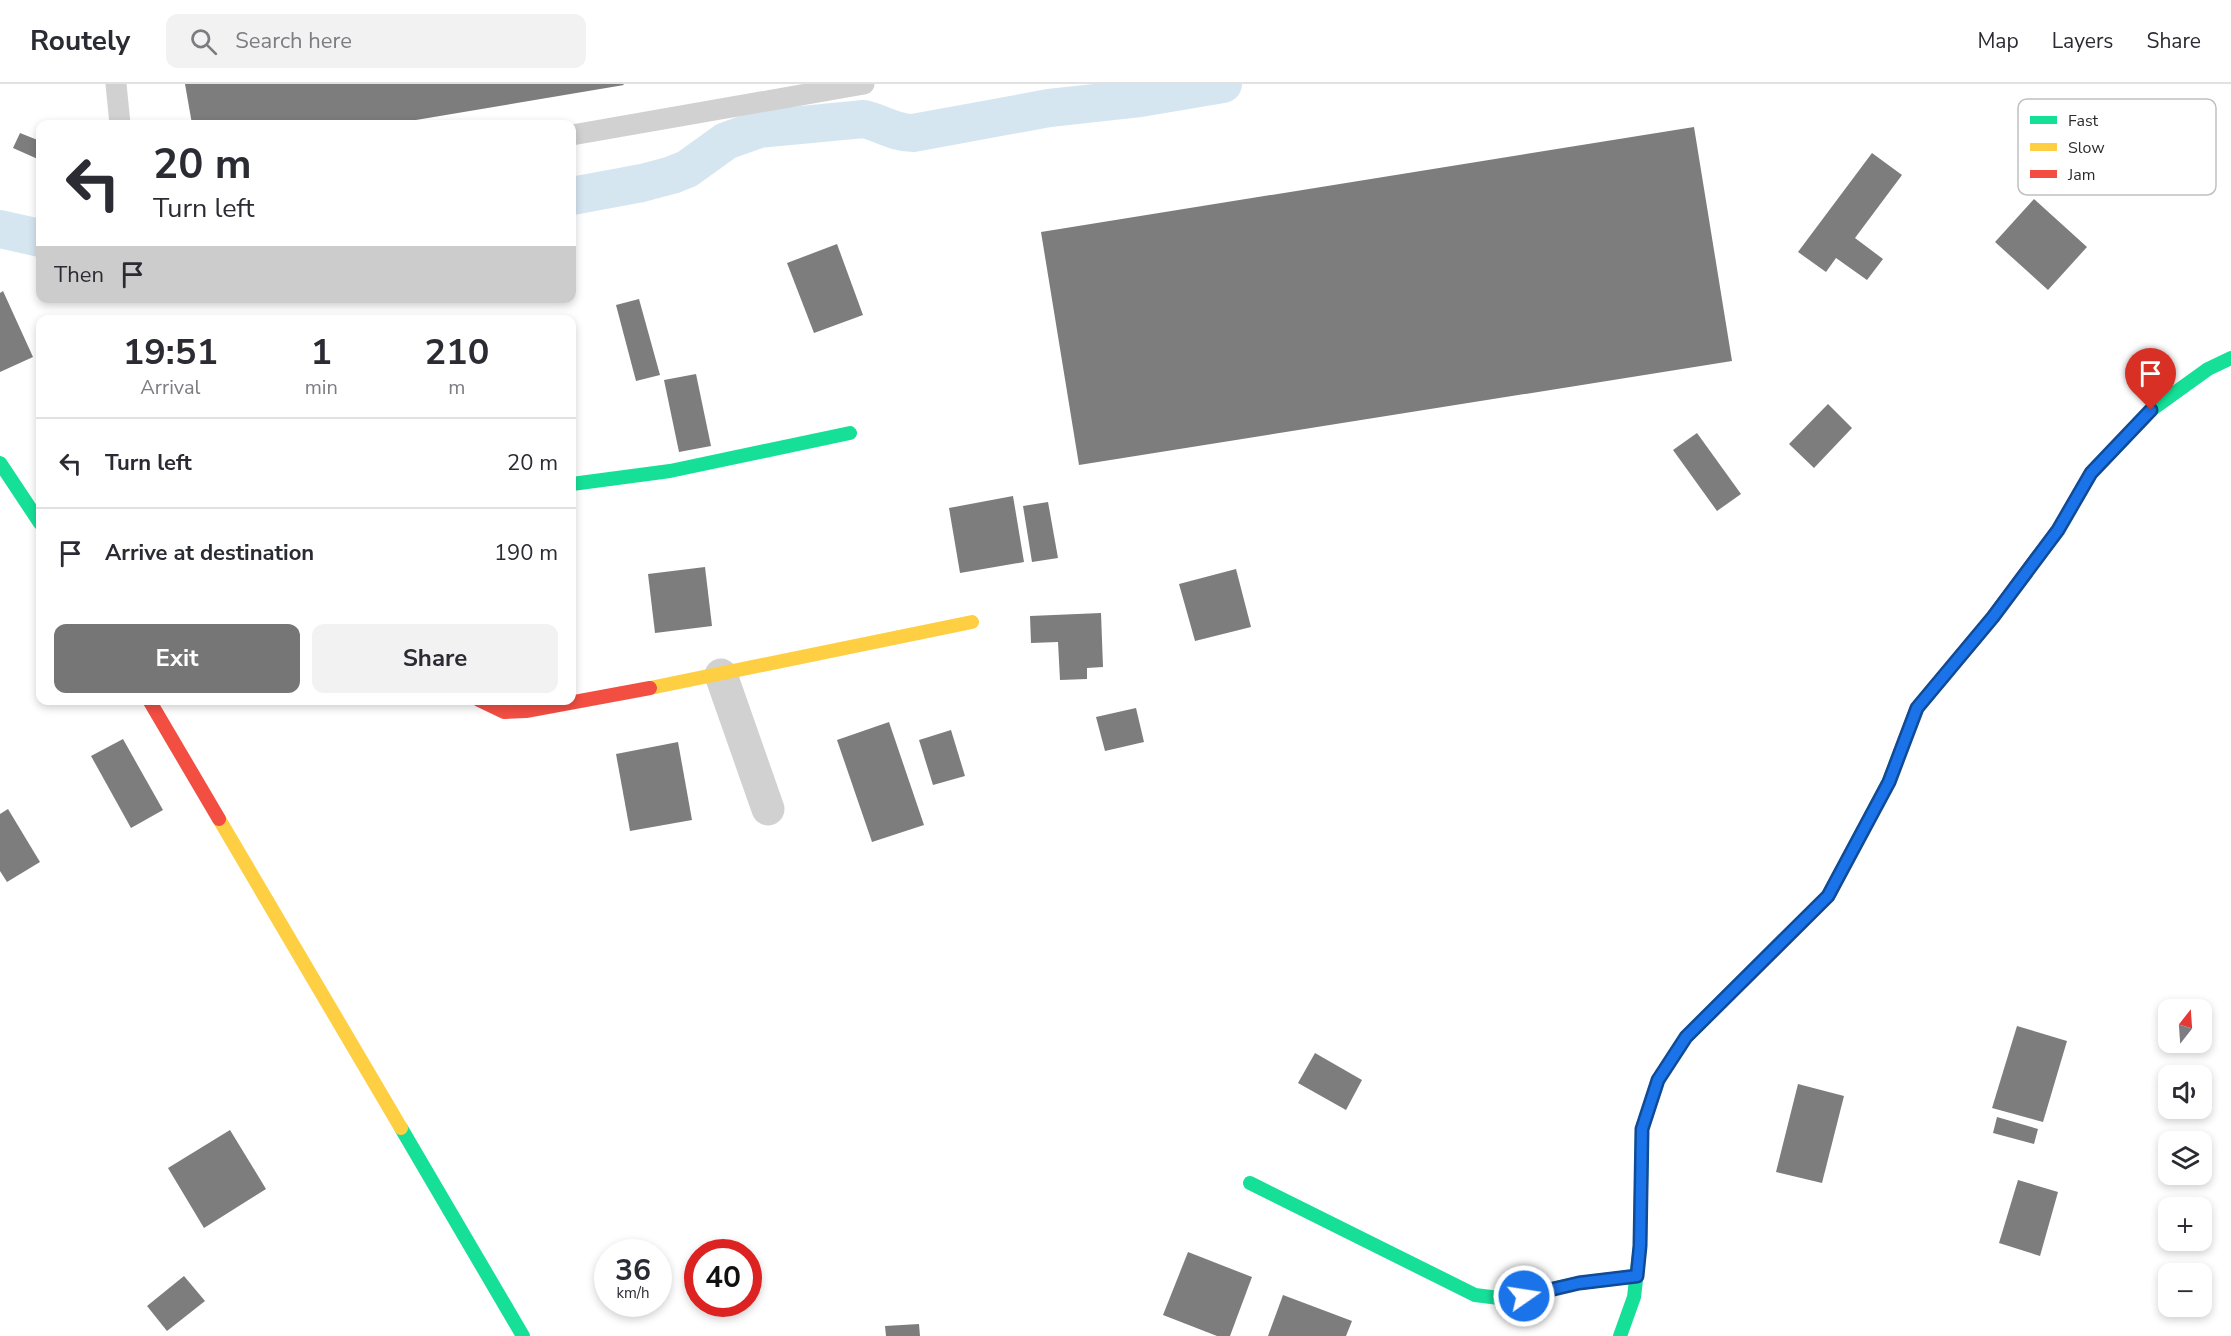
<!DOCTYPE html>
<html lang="en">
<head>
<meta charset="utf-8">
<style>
	:root { --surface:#fff; --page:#f2f2f3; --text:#2b2b33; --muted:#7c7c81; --line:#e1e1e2; --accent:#767676 }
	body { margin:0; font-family:"Nunito Sans",sans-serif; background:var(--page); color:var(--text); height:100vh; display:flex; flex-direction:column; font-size:22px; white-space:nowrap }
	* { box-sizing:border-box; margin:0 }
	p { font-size:20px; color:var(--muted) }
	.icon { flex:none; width:33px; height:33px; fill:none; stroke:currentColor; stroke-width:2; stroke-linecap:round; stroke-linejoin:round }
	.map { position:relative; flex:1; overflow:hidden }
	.details { position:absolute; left:36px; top:231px; width:540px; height:390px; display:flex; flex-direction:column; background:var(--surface); border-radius:12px; box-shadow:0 3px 9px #0003 }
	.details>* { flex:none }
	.banner { position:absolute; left:36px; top:36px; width:540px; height:183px; border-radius:12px; box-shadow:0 3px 9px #0003; background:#fff; color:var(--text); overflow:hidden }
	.needle { width:39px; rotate:17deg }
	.controls { position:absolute; left:2158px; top:915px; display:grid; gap:12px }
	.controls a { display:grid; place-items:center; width:54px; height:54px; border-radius:12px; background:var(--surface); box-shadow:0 3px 9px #0003; font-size:30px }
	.speed { position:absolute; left:594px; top:1155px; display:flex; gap:12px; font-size:30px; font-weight:700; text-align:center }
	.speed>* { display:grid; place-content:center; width:78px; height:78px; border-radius:50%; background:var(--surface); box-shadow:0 3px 9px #0003; line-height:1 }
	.speed small { font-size:15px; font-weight:400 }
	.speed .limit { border:9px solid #d22; background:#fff; color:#111 }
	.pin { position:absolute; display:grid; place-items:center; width:51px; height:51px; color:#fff; margin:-62px -26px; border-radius:50% 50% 50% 0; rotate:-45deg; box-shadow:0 0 6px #0007 }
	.pin .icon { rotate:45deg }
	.me { position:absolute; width:66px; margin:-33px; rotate:77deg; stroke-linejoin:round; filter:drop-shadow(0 0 4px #0008) }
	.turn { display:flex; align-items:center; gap:21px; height:126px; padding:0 18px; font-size:27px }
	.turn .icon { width:78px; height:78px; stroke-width:2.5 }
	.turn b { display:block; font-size:42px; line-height:51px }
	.then { display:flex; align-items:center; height:57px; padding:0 18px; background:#0003; gap:12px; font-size:22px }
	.eta { display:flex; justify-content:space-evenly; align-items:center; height:102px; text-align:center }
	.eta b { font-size:36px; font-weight:700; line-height:42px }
	.primary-button { display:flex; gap:12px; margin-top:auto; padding:12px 18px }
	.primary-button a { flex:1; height:69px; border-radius:12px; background:var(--accent); color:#fff; font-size:24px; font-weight:700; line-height:69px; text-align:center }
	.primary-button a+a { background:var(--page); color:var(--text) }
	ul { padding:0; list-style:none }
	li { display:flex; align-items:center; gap:18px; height:90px; padding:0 18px; border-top:2px solid var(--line) }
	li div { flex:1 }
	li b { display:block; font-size:22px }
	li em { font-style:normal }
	header { display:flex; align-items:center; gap:36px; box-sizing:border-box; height:84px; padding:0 30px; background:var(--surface); border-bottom:2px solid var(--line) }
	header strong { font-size:28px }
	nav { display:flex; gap:33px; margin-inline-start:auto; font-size:21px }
	.search { width:420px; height:54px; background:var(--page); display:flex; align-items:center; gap:15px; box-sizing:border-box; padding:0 21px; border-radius:12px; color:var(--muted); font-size:22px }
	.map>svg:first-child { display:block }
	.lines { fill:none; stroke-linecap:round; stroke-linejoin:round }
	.canal { stroke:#d6e6f1; stroke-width:38 }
	.building { fill:#7d7d7d }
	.lane { stroke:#d1d1d1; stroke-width:21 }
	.street { stroke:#d1d1d1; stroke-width:33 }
	.fast { stroke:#16e098; stroke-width:14 }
	.slow { stroke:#ffcf43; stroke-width:14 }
	.jam { stroke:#f24e42; stroke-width:14 }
	.route-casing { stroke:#114b97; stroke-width:15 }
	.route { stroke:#1a73e8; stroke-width:10 }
	.key { fill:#fff; stroke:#c0c0c0; stroke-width:1.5 }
	.key-label { font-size:16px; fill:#2c2c2c }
</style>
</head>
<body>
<header>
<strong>Routely</strong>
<div class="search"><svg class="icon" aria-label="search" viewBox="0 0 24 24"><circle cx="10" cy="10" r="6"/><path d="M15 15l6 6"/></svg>Search here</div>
<nav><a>Map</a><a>Layers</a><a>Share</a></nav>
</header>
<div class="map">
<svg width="2231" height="1252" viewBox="0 0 2231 1252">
	<rect width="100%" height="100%" fill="#fff"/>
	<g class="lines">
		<g class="canal">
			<path d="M572,112l70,-13 30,-8 15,-6 39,-28 33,-12 105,-10c17,4 31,14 49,14l136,-25 91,-10 83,-14"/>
			<polyline points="0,145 40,154"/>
		</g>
	</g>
	<g class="building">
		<polygon points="185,0 623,0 624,1 392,40 192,40"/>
		<polygon points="1694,43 1732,277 1079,381 1041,148"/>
		<polygon points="20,49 40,57 40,76 13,64"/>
		<polygon points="1872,69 1902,91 1855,154 1883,175 1867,196 1836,174 1826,188 1798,168"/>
		<polygon points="2034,115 2087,163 2048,206 1995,158"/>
		<polygon points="837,160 863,231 814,249 787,179"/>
		<polygon points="3,207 33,273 0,288 0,209"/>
		<polygon points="639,215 660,291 636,297 616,221"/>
		<polygon points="696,290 711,362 679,368 664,296"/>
		<polygon points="1828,320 1852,344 1814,384 1789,360"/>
		<polygon points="1697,349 1741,410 1717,427 1673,366"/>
		<polygon points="1013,412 1024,478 960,489 949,424"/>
		<polygon points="1048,418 1058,474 1032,478 1023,422"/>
		<polygon points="705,483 712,542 655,549 648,490"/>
		<polygon points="1236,485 1251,543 1195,557 1179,500"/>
		<polygon points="1101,529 1103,583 1087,584 1087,595 1060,596 1058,558 1031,559 1030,532"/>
		<polygon points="1136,624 1144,658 1105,667 1096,633"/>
		<polygon points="889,638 924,741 872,758 837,656"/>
		<polygon points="951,646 965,692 933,701 919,656"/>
		<polygon points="123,655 163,726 131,744 91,672"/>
		<polygon points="678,658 692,736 630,747 616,670"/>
		<polygon points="8,725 40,778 7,798 0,787 0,730"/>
		<polygon points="2017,942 2067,957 2043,1038 1992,1024"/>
		<polygon points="1315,969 1362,996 1346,1026 1298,999"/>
		<polygon points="1798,1000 1844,1012 1822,1099 1776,1088"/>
		<polygon points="1997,1033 2038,1045 2034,1060 1993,1049"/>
		<polygon points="230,1046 266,1105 204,1144 168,1084"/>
		<polygon points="2018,1096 2058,1108 2040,1172 1999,1159"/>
		<polygon points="1188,1168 1252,1193 1230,1252 1217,1252 1163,1231"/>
		<polygon points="184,1192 205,1217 167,1247 147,1222"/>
		<polygon points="1283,1211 1352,1237 1346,1252 1268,1252"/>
		<polygon points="919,1240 920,1252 886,1252 885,1242"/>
	</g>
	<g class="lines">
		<g class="lane">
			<polyline points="116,0 120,40"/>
			<polyline points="572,51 864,0"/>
		</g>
		<polyline class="street" points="721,591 768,725"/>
		<g class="fast">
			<polyline points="0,379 40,439"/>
			<polyline points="572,400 670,387 850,349"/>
			<polyline points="2036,475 2058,446 2091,389 2151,326 2208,285 2231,274"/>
			<polyline points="401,1044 523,1252"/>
			<polyline points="1250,1099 1475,1211 1507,1215 1579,1199 1637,1192"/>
			<polyline points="1620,1252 1634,1213 1640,1162 1642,1045 1658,996 1686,953 1828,812 1889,697 1900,668"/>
		</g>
		<g class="slow">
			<polyline points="650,604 972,538"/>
			<polyline points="219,735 401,1044"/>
		</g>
		<g class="jam">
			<polyline points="149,616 219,735"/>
			<polyline points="479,616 504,628 526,627 650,604"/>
			<polyline points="1900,668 1917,624 1993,533 2036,475"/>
		</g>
	</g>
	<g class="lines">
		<g class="route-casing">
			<polyline id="route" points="1524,1212 1579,1199 1637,1192 1640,1162 1642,1045 1658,996 1686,953 1828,812 1889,698 1917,624 1993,533 2058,446 2091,389 2151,326"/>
		</g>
		<use href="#route" class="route"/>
	</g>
	<rect x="2018" y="15" width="198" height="96" rx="9" class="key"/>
	<rect x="2030" y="32" width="27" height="8" fill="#16e098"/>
	<rect x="2030" y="59" width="27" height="8" fill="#ffcf43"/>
	<rect x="2030" y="86" width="27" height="8" fill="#f24e42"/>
	<g class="key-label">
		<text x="2068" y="42">Fast</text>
		<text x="2068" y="69">Slow</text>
		<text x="2068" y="96">Jam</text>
	</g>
</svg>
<div class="controls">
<a><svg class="needle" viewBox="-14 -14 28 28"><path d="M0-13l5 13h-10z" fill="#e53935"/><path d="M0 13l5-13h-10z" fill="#7c7c81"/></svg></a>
<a><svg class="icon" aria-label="sound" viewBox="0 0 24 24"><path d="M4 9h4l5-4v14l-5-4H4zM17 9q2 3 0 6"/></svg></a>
<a><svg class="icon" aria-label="layers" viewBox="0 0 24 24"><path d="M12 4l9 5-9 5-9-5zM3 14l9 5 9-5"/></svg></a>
<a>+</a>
<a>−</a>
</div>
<div class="speed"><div>36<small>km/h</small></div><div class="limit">40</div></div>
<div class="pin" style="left:2151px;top:326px;background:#d93025"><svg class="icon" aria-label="arrive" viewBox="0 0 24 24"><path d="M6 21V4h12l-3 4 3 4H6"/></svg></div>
<svg class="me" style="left:1524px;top:1212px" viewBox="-20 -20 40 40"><circle r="17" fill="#1a73e8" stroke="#fff" stroke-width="3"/><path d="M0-11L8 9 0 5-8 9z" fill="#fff"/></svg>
<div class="banner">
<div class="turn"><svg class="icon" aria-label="left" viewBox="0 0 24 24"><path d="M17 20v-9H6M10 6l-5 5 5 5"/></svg><div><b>20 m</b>Turn left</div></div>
<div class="then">Then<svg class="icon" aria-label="arrive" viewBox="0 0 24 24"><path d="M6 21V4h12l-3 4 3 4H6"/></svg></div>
</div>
<section class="details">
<div class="eta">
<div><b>19:51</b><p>Arrival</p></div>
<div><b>1</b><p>min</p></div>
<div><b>210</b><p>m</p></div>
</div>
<ul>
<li><svg class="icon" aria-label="left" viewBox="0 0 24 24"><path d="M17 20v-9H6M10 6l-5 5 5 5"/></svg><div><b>Turn left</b></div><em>20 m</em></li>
<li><svg class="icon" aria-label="arrive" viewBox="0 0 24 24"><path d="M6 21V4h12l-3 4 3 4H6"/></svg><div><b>Arrive at destination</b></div><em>190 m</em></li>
</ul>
<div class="primary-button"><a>Exit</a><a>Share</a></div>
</section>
</div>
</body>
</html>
